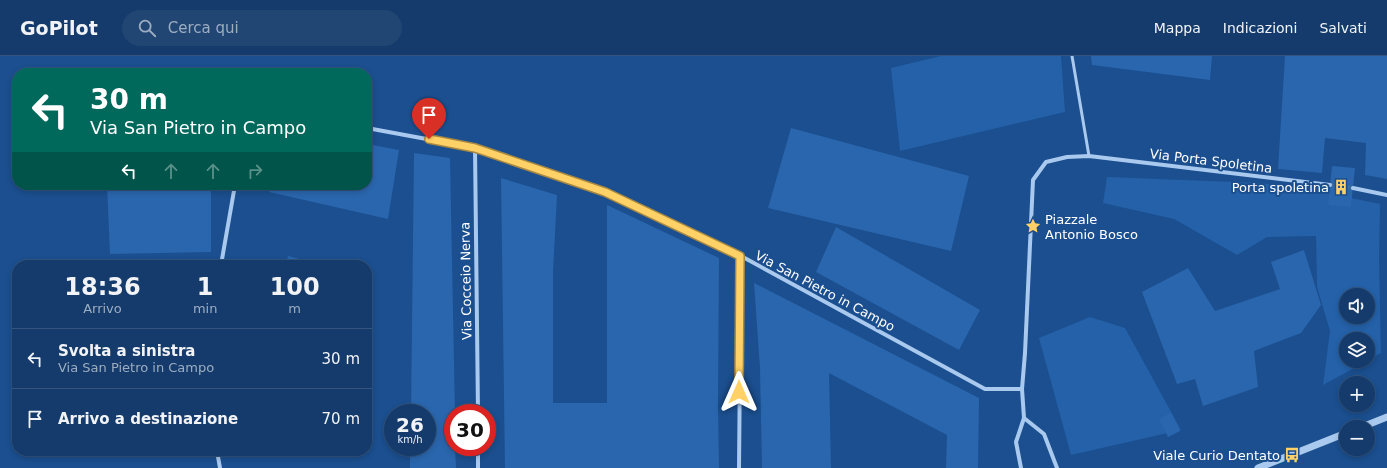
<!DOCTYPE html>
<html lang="it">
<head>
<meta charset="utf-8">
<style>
	:root { --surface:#143b6b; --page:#214673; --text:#f1f3f6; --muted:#9dadc1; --line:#33557e }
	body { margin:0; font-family:"DejaVu Sans",sans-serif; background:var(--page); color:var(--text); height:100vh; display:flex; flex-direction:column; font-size:15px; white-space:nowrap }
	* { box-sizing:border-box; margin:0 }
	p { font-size:13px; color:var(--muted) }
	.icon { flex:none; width:22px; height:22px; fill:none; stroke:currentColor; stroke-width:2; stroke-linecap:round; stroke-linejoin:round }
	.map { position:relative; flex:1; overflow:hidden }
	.sheet { position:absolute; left:12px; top:204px; width:360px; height:196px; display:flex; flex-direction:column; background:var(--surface); border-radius:16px; box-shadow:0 2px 6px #0003,0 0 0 1px var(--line) }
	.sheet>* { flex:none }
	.top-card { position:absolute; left:12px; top:12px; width:360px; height:122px; border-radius:16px; box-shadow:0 2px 6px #0003,0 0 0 1px var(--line); background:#00695c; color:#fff; overflow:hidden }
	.tools { position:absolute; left:1339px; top:232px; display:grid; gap:8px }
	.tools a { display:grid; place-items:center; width:36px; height:36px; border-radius:50%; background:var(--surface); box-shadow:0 2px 6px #0003,0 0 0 1px var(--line); font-size:20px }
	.speed { position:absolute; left:384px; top:348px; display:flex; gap:8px; font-size:20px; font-weight:700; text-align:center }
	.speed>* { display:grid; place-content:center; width:52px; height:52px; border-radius:50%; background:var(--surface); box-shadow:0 2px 6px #0003,0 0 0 1px var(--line); line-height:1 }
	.speed small { font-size:10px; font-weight:400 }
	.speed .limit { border:6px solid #d22; background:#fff; color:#111 }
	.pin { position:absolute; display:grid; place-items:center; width:34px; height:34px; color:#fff; margin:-41px -17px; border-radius:50% 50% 50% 0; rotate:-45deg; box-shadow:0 0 4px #0007 }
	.pin .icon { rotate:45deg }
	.me { position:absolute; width:44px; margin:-22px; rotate:0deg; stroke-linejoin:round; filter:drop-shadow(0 0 3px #0008) }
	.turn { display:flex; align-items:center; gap:14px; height:84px; padding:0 12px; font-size:18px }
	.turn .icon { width:52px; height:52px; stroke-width:2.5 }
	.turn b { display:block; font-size:28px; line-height:34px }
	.lanes { display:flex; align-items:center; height:38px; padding:0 12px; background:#0003; justify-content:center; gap:20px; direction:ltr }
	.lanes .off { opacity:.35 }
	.eta { display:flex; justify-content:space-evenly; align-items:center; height:68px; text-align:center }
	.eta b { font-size:24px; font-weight:700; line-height:28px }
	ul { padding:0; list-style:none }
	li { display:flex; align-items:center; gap:12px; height:60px; padding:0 12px; border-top:1px solid var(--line) }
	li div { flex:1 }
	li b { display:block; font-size:15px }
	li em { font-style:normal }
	header { display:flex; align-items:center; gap:24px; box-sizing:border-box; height:56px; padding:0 20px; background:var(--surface); border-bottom:1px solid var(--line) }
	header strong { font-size:19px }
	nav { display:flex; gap:22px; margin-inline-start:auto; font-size:14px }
	.search { width:280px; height:36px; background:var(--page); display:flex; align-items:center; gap:10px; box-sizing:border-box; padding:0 14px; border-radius:22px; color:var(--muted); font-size:15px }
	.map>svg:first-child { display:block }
	.green { fill:#2461a8; fill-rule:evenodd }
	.building { fill:#2a66ad }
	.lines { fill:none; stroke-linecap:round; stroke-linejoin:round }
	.minor-tunnel { stroke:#3d69a0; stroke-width:4; stroke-dasharray:4 2; stroke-linecap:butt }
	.service { stroke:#a9c9ee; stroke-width:3 }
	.minor { stroke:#a9c9ee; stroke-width:4 }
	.tertiary { stroke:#a9c9ee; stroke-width:7 }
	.route-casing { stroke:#a68842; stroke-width:10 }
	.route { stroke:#ffd166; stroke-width:7 }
	.labels { text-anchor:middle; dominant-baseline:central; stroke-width:4; stroke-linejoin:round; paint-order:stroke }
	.street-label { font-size:13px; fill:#fff; stroke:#1b4f8f }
	.poi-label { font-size:13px; fill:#fff; stroke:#1b4f8f; text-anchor:end }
</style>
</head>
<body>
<header>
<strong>GoPilot</strong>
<div class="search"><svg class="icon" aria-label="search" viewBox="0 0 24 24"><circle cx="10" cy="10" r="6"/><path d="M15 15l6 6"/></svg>Cerca qui</div>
<nav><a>Mappa</a><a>Indicazioni</a><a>Salvati</a></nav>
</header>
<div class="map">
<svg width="1387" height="412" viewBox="0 0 1387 412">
	<rect width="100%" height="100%" fill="#1b4f8f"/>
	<g class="green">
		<polygon points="941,0 1061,0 1065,56 900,95 891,12"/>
		<path d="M1107,121l154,6 66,10 53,11 -1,56 2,93 -13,7v-21h-22v22h21l-44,24 7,-54 -13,-44 -1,-51 -49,1 -30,18 -63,-36 -71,-16zM1346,239h22v22h-22z"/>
		<polygon points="1090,261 1125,272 1181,374 1071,399 1039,282"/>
	</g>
	<g class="building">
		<polygon points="1091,0 1212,0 1210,24 1092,9"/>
		<polygon points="1285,0 1387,0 1387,123 1365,119 1366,87 1325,82 1322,117 1278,113"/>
		<polygon points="791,72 969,120 951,195 768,152"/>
		<polygon points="367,88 399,94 388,163 269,136 270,129 367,129"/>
		<polygon points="414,97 450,102 455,357 453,357 453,391 455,391 456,412 410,412 410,391 427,391 427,357 411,357"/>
		<polygon points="1332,110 1355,112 1351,151 1328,149"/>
		<polygon points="501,122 557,139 553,216 553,347 607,347 607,149 719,202 718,347 719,412 505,412"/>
		<polygon points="107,129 211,129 211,196 110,198"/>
		<polygon points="836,171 980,254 959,294 816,216"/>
		<polygon points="1304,194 1321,249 1301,277 1254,295 1258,331 1203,350 1195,323 1177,328 1142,236 1188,212 1215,255 1280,233 1271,206"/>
		<polygon points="288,200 319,208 319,209 286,209"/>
		<polygon points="754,227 979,342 978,412 946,412 947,379 829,317 831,412 762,412 760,312"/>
		<polygon points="1171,357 1180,375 1168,381 1159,363"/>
	</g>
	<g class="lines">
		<polyline class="minor-tunnel" points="1330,129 1353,132"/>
		<polyline class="service" points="1072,0 1089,100"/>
		<g class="minor">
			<polyline points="367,72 475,92 605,136 741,200 985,333 1022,333"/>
			<polyline points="475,92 478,357"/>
			<polyline points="1353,132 1387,139"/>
			<polyline points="221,209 235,129"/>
			<polyline points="1024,362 1022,333 1025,297 1033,124 1046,106 1067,101 1089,100 1330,129"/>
			<polyline points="478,391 478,412"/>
			<polyline points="217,395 220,412"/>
			<polyline points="739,412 741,200"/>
			<polyline points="1021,412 1016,386 1024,362 1044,378 1057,412"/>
		</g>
		<g class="tertiary">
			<polyline points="1362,371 1387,361"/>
			<polyline points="1258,412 1346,377"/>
		</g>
	</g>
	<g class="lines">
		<g class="route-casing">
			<polyline id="route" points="429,83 475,92 605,136 740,200 739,336"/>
		</g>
		<use href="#route" class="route"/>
	</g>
	<defs>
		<g id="building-bare" transform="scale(1.2)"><path d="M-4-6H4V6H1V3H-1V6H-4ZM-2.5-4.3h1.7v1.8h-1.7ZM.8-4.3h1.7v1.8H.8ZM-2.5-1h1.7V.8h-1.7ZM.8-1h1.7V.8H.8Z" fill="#ffd166" stroke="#1b4f8f" stroke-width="2.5" paint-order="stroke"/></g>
		<g id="sight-bare" transform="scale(1.2)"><path d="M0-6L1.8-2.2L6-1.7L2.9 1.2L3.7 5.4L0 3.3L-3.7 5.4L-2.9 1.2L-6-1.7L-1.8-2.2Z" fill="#ffd166" stroke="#1b4f8f" stroke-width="2.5" paint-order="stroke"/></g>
		<g id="bus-bare" transform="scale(1.2)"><path d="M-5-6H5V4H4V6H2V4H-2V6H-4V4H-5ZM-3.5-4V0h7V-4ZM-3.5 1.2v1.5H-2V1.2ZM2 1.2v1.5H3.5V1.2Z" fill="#ffd166" stroke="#1b4f8f" stroke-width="2.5" paint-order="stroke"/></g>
	</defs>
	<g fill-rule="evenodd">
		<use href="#building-bare" x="1341" y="131"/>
		<use href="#sight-bare" x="1033" y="170"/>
		<use href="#bus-bare" x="1292" y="399"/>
	</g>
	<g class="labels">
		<g class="street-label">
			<text transform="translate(1211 105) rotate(7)">Via Porta Spoletina</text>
			<text transform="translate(466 225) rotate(-91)">Via Cocceio Nerva</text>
			<text transform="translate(825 235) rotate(28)">Via San Pietro in Campo</text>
		</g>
		<g class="poi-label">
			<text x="1329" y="131">Porta spoletina</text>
			<text x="1045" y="163" text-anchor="start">Piazzale<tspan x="1045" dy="15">Antonio Bosco</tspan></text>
			<text x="1280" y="399">Viale Curio Dentato</text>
		</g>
	</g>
</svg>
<div class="tools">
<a><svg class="icon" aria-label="sound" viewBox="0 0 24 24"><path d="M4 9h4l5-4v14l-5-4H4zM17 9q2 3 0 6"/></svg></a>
<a><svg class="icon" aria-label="layers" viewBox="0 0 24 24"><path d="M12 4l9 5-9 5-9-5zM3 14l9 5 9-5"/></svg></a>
<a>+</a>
<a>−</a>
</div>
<div class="speed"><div>26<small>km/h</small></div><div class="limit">30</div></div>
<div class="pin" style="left:429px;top:83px;background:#d93025"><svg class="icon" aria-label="arrive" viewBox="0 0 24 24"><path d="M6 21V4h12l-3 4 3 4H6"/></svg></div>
<svg class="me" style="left:739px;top:336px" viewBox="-20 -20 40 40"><path d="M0-17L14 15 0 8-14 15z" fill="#ffd166" stroke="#fff" stroke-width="4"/></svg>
<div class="top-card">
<div class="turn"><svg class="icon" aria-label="left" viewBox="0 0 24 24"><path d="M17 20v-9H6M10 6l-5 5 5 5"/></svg><div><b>30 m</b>Via San Pietro in Campo</div></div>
<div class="lanes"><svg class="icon" aria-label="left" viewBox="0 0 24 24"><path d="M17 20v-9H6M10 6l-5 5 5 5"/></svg><svg class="icon off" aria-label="ahead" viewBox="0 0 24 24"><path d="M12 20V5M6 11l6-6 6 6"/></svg><svg class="icon off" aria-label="ahead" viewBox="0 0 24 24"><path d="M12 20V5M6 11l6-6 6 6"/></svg><svg class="icon off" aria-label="right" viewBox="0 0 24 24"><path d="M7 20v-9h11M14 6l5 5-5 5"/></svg></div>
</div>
<section class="sheet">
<div class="eta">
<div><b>18:36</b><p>Arrivo</p></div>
<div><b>1</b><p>min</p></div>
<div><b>100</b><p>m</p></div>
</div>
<ul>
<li><svg class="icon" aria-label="left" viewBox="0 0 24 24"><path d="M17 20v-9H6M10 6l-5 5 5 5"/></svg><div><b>Svolta a sinistra</b><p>Via San Pietro in Campo</p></div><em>30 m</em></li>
<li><svg class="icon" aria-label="arrive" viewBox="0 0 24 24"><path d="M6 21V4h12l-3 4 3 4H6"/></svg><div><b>Arrivo a destinazione</b></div><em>70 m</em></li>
</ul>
</section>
</div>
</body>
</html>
